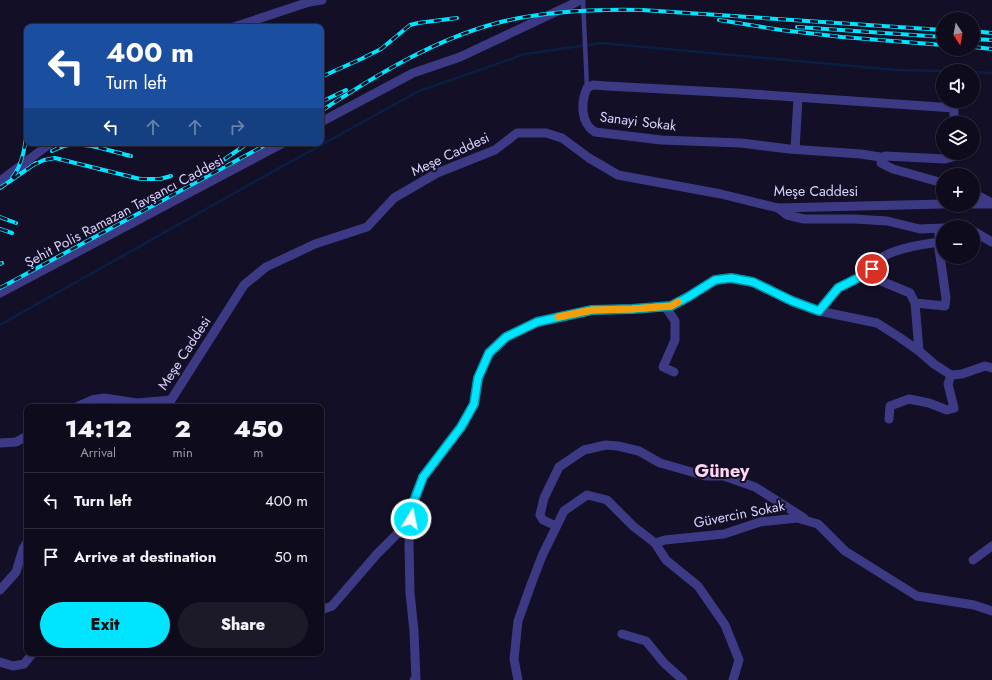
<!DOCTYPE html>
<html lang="en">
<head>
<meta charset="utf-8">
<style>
	:root { --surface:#0e0b1c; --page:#1c1929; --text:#f1f3f6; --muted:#9b9ba3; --line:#2e2b3b; --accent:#00e5ff }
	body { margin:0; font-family:Jost,sans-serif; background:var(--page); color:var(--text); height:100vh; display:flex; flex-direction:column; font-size:15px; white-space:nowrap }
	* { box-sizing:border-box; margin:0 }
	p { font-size:13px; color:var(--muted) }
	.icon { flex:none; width:22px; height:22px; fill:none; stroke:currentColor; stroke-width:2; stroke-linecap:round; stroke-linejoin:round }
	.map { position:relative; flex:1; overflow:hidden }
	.side { position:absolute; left:24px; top:404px; width:300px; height:252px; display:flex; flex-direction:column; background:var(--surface); border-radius:8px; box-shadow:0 1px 3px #0004,0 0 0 1px var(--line) }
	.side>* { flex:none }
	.top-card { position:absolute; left:24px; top:24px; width:300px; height:122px; border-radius:8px; box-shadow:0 1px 3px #0004,0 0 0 1px var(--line); background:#1a4fa0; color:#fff; overflow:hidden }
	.needle { width:26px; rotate:169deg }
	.controls { position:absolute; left:936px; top:12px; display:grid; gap:8px }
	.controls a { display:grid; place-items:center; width:44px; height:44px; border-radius:50%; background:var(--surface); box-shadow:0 1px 3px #0004,0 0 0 1px var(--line); font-size:20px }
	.pin { position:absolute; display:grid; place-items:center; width:34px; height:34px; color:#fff; margin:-17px; border:2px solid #fff; border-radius:50%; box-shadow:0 1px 4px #0007 }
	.me { position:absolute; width:44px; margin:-22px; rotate:10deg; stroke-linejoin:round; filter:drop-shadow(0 0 3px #0008) }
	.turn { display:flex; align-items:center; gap:14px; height:84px; padding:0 16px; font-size:18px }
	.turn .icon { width:52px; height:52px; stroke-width:2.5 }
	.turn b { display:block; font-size:28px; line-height:34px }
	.lanes { display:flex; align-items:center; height:38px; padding:0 16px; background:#0003; justify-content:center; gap:20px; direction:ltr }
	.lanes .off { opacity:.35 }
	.eta { display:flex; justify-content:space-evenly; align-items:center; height:68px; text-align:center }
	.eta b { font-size:24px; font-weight:800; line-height:28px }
	.action { display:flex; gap:8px; margin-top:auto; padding:8px 16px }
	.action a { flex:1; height:46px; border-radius:24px; background:var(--accent); color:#111; font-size:16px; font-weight:800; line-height:46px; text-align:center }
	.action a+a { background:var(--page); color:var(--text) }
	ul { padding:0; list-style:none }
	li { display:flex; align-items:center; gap:12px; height:56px; padding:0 16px; border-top:1px solid var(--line) }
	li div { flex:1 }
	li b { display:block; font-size:15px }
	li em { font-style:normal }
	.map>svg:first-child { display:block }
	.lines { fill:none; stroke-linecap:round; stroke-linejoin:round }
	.stream { stroke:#0a1f44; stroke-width:2.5 }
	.service { stroke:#3d3a85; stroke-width:4.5 }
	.minor { stroke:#3d3a85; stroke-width:9 }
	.rail-casing { stroke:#00e5ff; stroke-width:4 }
	.rail { stroke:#130f26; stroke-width:2.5; stroke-dasharray:8; stroke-linecap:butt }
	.route-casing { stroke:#0095a6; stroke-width:10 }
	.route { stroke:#00e5ff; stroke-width:7 }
	.slow { stroke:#f59e0b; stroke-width:7 }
	.labels { text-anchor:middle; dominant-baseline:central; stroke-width:4; stroke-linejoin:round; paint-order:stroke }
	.street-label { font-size:14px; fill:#d9d4ff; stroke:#130f26 }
	.district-label { font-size:18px; font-weight:bold; fill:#ffd6f0; stroke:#130f26 }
</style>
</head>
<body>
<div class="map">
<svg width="992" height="680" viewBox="0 0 992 680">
	<rect width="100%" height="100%" fill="#130f26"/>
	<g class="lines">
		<g class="stream">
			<polyline points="973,72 992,73"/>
			<polyline points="0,325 263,177 419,91 525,54 601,43 896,70 943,71"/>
		</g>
		<polyline class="service" points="583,0 587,88"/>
		<g class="minor">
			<polyline points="234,27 309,2 322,0"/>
			<polyline points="321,122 413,73 460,57 581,0"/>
			<polyline points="795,149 798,98"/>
			<path d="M883,159l-3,-2 -19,-3 -72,-5 -48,-6 -80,-3 -66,-8c-15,-9 -14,-30 -8,-44l6,-3 14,1 130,7 217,15v15"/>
			<polyline points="0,181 51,143"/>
			<polyline points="943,183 893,169 881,163 885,156 945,159 953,157 953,153"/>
			<polyline points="973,193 992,203"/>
			<polyline points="973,204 991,204"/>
			<polyline points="778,208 787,215 804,219 855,219 887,221 920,229 943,228"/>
			<path d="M939,229v20l7,49 -1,8 -30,-3 -5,-10 -36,-15 -2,-9c2,-3 5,-7 8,-10 12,-10 44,-15 59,-17"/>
			<polyline points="973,231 992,242"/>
			<polyline points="0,293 283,143"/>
			<polyline points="915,303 919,351"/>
			<polyline points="665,306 675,321 675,340 663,367 674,372"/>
			<polyline points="819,311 838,288 856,279 872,269"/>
			<polyline points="76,407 92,400 104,398 137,403 171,400"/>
			<polyline points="165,407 171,400 244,285 266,267 315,244 367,227 394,198 437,173 495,150 517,133 546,133 562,138 589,158 618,175 721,194 778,208 943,204"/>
			<polyline points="889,419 890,406 909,399 929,403 947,410 954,408 948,384 951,375"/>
			<polyline points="0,443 16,442 27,436"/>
			<polyline points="411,516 409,544 410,593 414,631 416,680 414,680"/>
			<polyline points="556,526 543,520 540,515 544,498 559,467 584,450 606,445 618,446 639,451 660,463 706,476 724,476 755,487 804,518"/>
			<polyline points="973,560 992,546"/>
			<polyline points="0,590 16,572 23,549 27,542"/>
			<polyline points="321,610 332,606 377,554 403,528 423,477 461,427 474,404 478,378 489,353 506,337 537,322 592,310 632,309 671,306 688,297 715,280 731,278 753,282 793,301 819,311 877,323 899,337 919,351 934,364 951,375 962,374 985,366 992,368"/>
			<polyline points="622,634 646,641 664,663 683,680"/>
			<polyline points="0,662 13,666 24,664 33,653"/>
			<polyline points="518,680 514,659 518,621 532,582 542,556 564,511 587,495 607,500 633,526 655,543"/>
			<polyline points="733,680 739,660 725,625 698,586 666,560 655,543 665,540 724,534 760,522 797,518 818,524 845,551 917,596 974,605 992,611"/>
		</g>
		<g class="rail-casing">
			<g id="rail">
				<polyline points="719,20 781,30 842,37 943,45"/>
				<polyline points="797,27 943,37"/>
				<polyline points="973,31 992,33"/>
				<polyline points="973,39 992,40"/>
				<polyline points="973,47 992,49"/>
				<polyline points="321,77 361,59 381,49 410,25 418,23 457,18"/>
				<polyline points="321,102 346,90"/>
				<path d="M321,111c54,-35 112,-71 176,-88 46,-12 97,-14 145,-13l301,20"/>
				<path d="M52,151c6,-3 11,-5 17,-6 18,-3 44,7 62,11"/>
				<polyline points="31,166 44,160 55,158 140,179 160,179 171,176"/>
				<polyline points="212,168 248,143"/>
				<path d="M12,178c11,-14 13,-32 15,-49"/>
				<polyline points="0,188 36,163"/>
				<polyline points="0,217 16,223"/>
				<polyline points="0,229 12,233"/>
				<polyline points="0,264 2,263"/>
				<polyline points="0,288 269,143"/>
			</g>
		</g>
		<use href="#rail" class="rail"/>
	</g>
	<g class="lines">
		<g class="route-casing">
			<polyline id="route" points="411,519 412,506 423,477 461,427 474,404 478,378 489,353 506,337 537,322 592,310 632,309 671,306 688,297 715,280 731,278 753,282 792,301 819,311 838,288 856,279 872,269"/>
		</g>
		<use href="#route" class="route"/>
		<polyline class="slow" points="558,317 592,310 632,309 671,306 678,302"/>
	</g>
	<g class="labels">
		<g class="street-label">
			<text transform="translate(638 121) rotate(7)">Sanayi Sokak</text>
			<text transform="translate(450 154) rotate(-25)">Meşe Caddesi</text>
			<text x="816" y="191">Meşe Caddesi</text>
			<text transform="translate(124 211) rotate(-28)">Şehit Polis Ramazan Tavşancı Caddesi</text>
			<text transform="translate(184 353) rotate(-57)">Meşe Caddesi</text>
			<text transform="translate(739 514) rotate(-11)">Güvercin Sokak</text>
		</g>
		<g class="district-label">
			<text x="722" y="471">Güney</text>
		</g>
	</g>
</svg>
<div class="controls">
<a><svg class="needle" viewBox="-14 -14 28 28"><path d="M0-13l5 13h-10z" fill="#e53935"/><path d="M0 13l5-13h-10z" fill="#9b9ba3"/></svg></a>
<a><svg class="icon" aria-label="sound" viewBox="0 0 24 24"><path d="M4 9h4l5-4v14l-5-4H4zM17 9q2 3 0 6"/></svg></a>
<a><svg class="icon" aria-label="layers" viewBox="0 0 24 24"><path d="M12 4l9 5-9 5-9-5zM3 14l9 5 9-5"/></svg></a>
<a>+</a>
<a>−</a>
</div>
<div class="pin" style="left:872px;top:269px;background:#d93025"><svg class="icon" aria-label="arrive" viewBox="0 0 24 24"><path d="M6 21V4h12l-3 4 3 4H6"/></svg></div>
<svg class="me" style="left:411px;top:519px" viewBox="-20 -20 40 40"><circle r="17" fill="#00e5ff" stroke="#fff" stroke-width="3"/><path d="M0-11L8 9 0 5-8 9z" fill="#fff"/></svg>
<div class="top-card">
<div class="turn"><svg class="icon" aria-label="left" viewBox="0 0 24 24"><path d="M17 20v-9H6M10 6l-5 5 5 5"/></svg><div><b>400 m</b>Turn left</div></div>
<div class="lanes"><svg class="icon" aria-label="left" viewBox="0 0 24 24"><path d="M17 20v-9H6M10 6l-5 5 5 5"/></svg><svg class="icon off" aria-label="ahead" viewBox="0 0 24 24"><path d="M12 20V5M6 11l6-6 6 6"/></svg><svg class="icon off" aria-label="ahead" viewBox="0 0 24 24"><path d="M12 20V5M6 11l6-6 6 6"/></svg><svg class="icon off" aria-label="right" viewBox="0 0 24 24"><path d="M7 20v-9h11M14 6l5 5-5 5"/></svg></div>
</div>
<section class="side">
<div class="eta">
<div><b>14:12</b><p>Arrival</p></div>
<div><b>2</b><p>min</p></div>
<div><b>450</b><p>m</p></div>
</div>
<ul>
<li><svg class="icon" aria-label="left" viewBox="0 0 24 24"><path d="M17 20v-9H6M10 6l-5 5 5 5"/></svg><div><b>Turn left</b></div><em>400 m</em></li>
<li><svg class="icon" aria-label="arrive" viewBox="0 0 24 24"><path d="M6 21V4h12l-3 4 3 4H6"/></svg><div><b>Arrive at destination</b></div><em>50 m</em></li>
</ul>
<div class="action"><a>Exit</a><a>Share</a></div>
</section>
</div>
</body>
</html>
